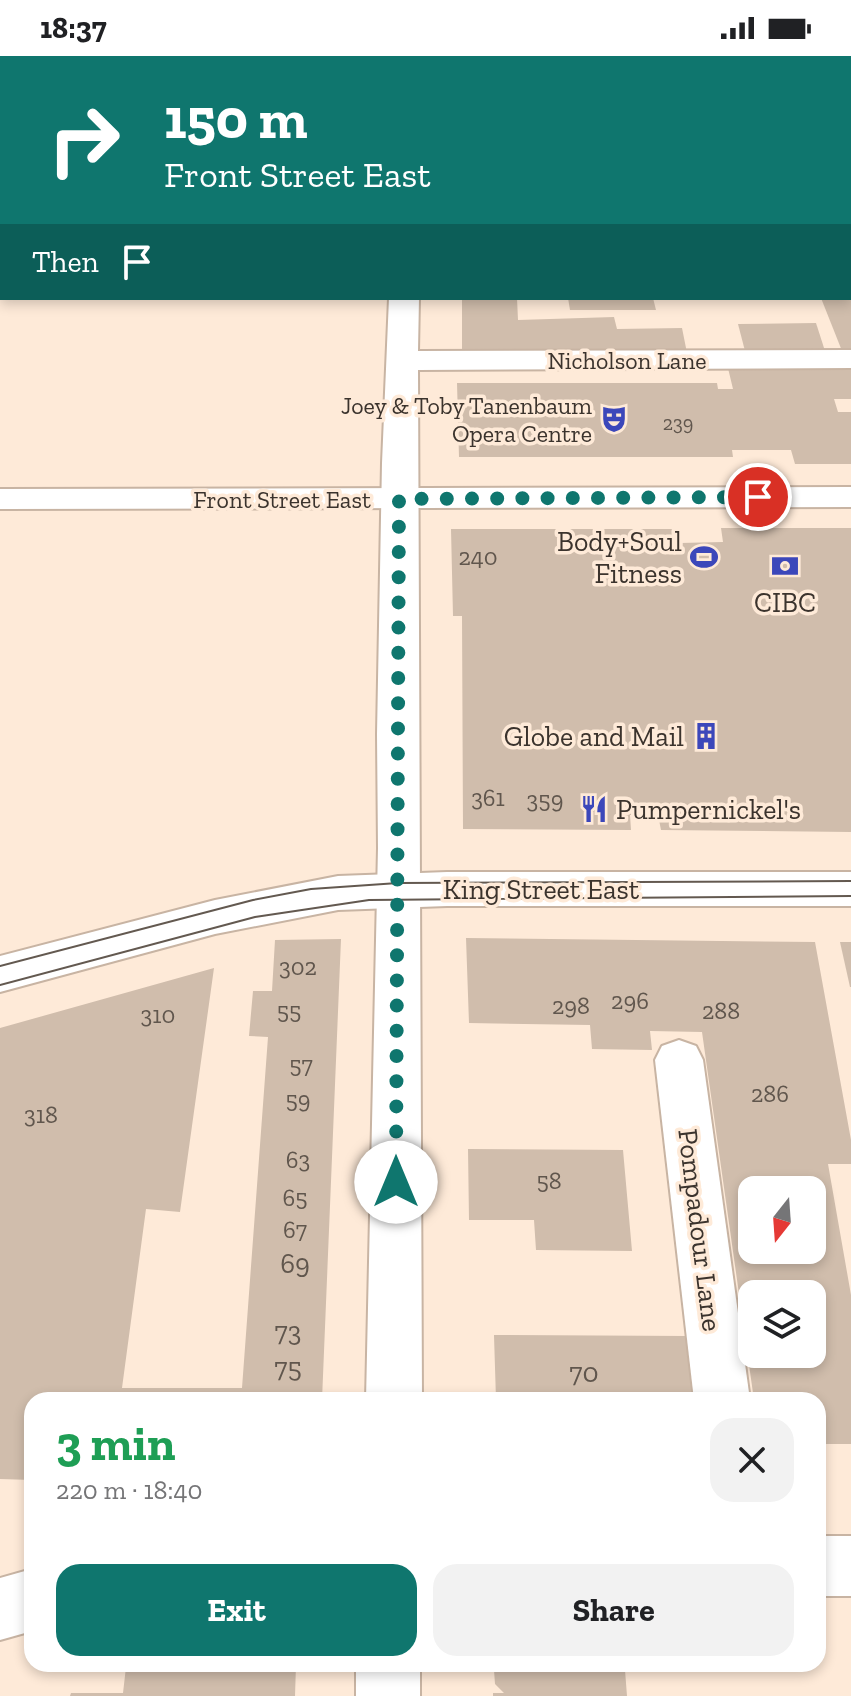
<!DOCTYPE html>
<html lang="en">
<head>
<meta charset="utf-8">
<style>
	:root { --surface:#fff; --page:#f2f2f2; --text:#202124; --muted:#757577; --accent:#0f766e }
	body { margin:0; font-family:"Zilla Slab",serif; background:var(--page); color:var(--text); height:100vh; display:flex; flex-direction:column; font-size:30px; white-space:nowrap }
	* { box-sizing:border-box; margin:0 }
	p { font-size:26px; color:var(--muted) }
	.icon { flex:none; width:44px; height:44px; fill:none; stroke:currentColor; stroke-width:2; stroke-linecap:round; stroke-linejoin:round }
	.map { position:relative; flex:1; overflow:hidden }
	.sheet { position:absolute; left:24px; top:1336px; width:802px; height:280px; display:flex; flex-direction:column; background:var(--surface); border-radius:24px; box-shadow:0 4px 12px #0003 }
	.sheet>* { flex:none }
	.banner { position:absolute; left:0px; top:0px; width:852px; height:244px; box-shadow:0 4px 12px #0003; background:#0f766e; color:#fff; overflow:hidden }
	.needle { width:52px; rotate:197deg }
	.controls { position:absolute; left:738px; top:1120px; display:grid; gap:16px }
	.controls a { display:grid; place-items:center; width:88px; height:88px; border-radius:16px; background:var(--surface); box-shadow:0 4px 12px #0003; font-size:40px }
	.pin { position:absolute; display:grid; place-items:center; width:68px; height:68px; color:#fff; margin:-34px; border:4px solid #fff; border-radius:50%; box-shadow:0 2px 8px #0007 }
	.me { position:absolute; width:88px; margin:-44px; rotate:0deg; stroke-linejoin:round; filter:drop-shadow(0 0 6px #0008) }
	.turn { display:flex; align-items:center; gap:28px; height:168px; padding:0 32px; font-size:36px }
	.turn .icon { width:104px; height:104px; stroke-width:2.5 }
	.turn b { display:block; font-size:56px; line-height:68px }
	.then { display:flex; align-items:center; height:76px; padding:0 32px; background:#0003; gap:16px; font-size:30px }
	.round { display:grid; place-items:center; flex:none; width:84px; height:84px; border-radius:24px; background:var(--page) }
	.headline { display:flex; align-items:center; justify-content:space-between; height:136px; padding:0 32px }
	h1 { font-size:48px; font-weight:800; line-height:60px; color:#1e9e55 }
	.primary-button { display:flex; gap:16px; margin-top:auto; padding:16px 32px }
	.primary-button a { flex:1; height:92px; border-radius:24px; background:var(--accent); color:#fff; font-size:32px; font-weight:800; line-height:92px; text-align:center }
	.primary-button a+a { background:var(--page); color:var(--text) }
	.status { display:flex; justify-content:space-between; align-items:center; height:56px; padding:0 40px; background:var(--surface); direction:ltr }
	.status svg { height:22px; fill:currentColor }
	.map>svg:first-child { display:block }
	.green { fill:#ffd6b2 }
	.building { fill:#d0bdac; fill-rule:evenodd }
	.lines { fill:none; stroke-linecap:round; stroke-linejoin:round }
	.minor-casing { stroke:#c8b4a3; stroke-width:4 }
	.major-casing { stroke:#c8b4a3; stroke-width:4 }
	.minor { fill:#fff; fill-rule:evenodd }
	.major { fill:#fff; fill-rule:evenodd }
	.tram { stroke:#635950; stroke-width:2 }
	.route { stroke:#0f766e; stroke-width:14; stroke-dasharray:0 25.2 }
	.labels { text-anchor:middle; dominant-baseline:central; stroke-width:7; stroke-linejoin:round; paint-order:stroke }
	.far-number-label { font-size:20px; fill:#60564d }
	.far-street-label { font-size:24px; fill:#3b332d; stroke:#feead8 }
	.far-poi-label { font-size:24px; fill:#3b332d; stroke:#feead8; text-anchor:end }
	.number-label { font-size:24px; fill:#60564d }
	.poi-label { font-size:28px; fill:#3b332d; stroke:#feead8; text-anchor:end }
	.street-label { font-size:28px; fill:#3b332d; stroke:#feead8 }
	.near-number-label { font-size:28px; fill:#60564d }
</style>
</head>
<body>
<div class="status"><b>18:37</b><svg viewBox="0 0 49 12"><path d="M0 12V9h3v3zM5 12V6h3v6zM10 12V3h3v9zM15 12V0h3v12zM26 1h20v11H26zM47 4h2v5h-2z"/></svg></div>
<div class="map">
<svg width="851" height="1640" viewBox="0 0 851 1640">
	<rect width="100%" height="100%" fill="#feead8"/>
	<polygon class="green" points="68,0 368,0 67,2"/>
	<g class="building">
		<polygon points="462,242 517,242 518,264 614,261 617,273 682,272 687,297 462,299"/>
		<polygon points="568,242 653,242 656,254 570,254"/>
		<polygon points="821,242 851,242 851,295 842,295"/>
		<polygon points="816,267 825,295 745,295 738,268"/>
		<polygon points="727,308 851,308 851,343 834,343 838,356 851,356 851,408 795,408 791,394 732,394 733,401 459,401 457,327 717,327 718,333 733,333"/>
		<polygon points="721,472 851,472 851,776 661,774 658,759 630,759 631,774 463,773 462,560 453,560 451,473 678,473 680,487 723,486"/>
		<path d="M466,882l349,4 36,198v24h-23l23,131v149h-33v-44h-64l-52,-368 -52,-1 2,19 -60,-1 -2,-24 -121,-2zM752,1134h60v60h-60zM752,1238h60v60h-60z"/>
		<polygon points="341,883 322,1344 32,1344 32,1424 0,1423 0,972 214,912 180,1156 146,1153 122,1332 242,1332 268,981 249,980 253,935 272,935 275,884"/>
		<polygon points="840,886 851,886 851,931 850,931"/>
		<polygon points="468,1093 623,1094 632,1195 536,1194 534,1164 469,1164"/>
		<polygon points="494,1279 688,1280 696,1344 496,1344"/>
		<polygon points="502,1608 587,1608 588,1615 625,1614 627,1640 493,1640 493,1637 504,1637 495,1628 494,1614"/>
		<polygon points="296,1609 295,1640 70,1640 71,1637 123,1637 126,1611"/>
	</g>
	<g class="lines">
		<g class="minor-casing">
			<g id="minor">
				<rect x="384" y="0" width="24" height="2"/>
				<polygon points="791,0 815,0 816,2 792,2"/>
				<polygon points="851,0 851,13 850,13 850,2 841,2"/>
				<rect x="850" y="73" width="1" height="16"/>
				<polygon points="389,242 419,242 418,295 851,294 851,312 418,314 422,1344 366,1344 378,792 377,678 382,407"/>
				<polygon points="679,984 696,990 703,1004 750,1344 694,1344 655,1004 662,990"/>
				<rect x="356" y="1608" width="64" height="32"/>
			</g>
		</g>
		<g class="major-casing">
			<g id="major">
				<polygon points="2,26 2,46 0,47 0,27"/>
				<polygon points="851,431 851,451 0,453 0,433"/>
				<polygon points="447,816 851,816 851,850 447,850 338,854 215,878 0,936 0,900 215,844 338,820"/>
				<rect x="818" y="1480" width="33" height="60"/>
				<polygon points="32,1513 32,1575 0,1584 0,1522"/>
			</g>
		</g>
		<use href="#minor" class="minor"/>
		<use href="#major" class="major"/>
		<g class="tram">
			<polyline points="0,910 253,844 311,833 398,827 851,825"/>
			<polyline points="0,929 255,861 369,844 851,840"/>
		</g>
	</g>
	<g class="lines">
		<polyline class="route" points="396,1126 399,443 758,441"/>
	</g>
	<defs>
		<g id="theatre-bare" transform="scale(2.16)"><path d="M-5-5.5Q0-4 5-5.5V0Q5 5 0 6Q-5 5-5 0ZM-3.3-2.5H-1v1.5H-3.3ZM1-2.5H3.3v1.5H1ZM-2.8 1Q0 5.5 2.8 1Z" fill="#3c47ba" stroke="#feead8" stroke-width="2.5" paint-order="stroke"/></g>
		<g id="stadium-bare" transform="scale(2.16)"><path d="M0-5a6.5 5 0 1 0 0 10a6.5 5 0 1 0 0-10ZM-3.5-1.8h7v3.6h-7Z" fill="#3c47ba" stroke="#feead8" stroke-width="2.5" paint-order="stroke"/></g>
		<g id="bank-bare" transform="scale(2.16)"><path d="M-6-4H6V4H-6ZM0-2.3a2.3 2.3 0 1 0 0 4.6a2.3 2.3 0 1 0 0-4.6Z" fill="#3c47ba" stroke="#feead8" stroke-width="2.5" paint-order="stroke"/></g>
		<g id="building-bare" transform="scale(2.16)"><path d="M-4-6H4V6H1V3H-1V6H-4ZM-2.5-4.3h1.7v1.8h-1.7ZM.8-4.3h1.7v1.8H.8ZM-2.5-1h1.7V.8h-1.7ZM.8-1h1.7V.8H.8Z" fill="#3c47ba" stroke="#feead8" stroke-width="2.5" paint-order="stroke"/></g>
		<g id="restaurant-bare" transform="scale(2.16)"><path d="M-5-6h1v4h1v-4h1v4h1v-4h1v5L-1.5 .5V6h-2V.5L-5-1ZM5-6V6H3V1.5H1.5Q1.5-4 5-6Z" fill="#3c47ba" stroke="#feead8" stroke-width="2.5" paint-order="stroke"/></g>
	</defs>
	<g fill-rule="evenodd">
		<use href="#theatre-bare" x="614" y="363"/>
		<use href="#stadium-bare" x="704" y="501"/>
		<use href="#bank-bare" x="785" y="510"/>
		<use href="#building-bare" x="706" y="680"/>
		<use href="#restaurant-bare" x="594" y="753"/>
	</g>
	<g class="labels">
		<g class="far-number-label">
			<text x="678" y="367">239</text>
		</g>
		<g class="far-street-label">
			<text x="627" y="304">Nicholson Lane</text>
			<text x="282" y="443">Front Street East</text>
		</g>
		<g class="far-poi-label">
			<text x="592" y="349">Joey &amp; Toby Tanenbaum<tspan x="592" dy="28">Opera Centre</tspan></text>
		</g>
		<g class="number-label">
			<text x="478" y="500">240</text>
			<text x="488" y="741">361</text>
			<text x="545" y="743">359</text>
			<text x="298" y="910">302</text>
			<text x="630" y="944">296</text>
			<text x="571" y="949">298</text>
			<text x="289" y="954">55</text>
			<text x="721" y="954">288</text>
			<text x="158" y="958">310</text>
			<text x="301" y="1008">57</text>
			<text x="770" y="1037">286</text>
			<text x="298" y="1043">59</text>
			<text x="41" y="1058">318</text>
			<text x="298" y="1103">63</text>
			<text x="549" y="1124">58</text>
			<text x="295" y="1141">65</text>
			<text x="295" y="1173">67</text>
		</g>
		<g class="poi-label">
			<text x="682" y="485">Body+Soul<tspan x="682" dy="32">Fitness</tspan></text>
			<text x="785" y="546" text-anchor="middle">CIBC</text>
			<text x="684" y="680">Globe and Mail</text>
			<text x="616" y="753" text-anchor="start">Pumpernickel's</text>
		</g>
		<g class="street-label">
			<text x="541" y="833">King Street East</text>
			<text transform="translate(700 1174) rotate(83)">Pompadour Lane</text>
		</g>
		<g class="near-number-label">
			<text x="295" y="1207">69</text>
			<text x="288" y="1275">73</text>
			<text x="288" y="1311">75</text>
			<text x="584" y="1316">70</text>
		</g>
	</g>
</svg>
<div class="controls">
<a><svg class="needle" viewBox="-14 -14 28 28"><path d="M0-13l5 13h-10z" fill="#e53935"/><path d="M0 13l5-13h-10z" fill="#757577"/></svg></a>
<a><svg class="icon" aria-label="layers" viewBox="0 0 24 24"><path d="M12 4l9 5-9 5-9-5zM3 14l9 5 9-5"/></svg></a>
</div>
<div class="pin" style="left:758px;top:441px;background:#d93025"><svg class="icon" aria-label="arrive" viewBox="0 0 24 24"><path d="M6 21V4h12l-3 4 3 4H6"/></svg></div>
<svg class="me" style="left:396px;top:1126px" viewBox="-20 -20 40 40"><circle r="19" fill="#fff"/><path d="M0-13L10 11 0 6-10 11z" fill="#0f766e"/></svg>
<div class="banner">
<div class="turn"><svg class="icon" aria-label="right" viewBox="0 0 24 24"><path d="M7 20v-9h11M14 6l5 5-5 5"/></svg><div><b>150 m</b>Front Street East</div></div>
<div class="then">Then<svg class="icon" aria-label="arrive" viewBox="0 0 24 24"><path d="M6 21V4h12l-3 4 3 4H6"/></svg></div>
</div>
<section class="sheet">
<div class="headline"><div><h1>3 min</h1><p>220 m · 18:40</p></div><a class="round"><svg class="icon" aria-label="close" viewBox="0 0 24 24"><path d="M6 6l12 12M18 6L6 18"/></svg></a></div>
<div class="primary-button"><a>Exit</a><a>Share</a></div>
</section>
</div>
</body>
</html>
